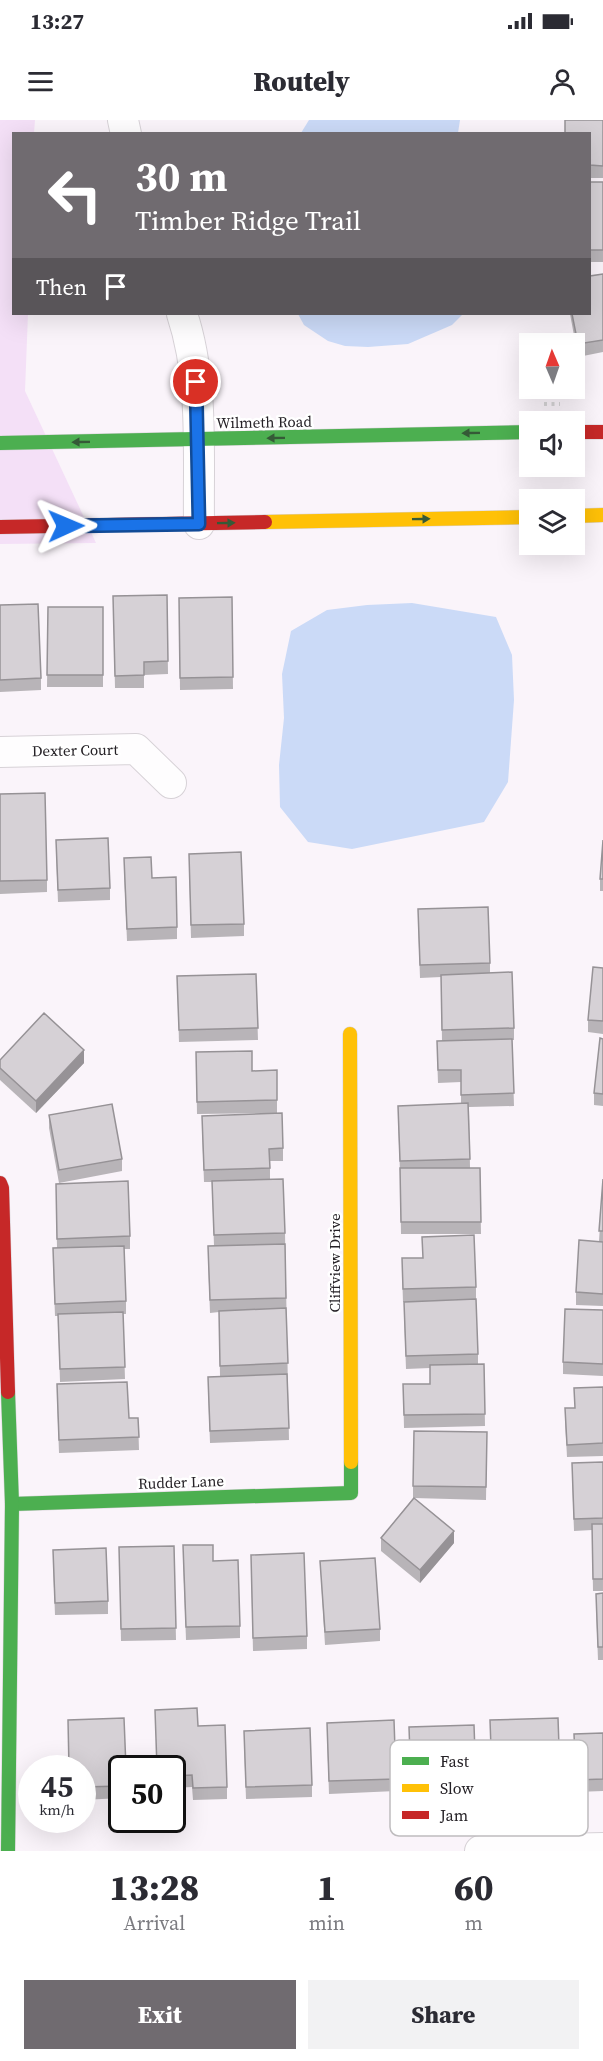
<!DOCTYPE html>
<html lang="en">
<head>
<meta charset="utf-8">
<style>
	:root { --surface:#fff; --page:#f2f2f3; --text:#2b2b33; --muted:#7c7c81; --accent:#706b70 }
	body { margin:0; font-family:"Source Serif 4",serif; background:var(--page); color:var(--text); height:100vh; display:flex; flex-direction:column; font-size:22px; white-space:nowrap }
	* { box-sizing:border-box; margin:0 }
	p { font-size:20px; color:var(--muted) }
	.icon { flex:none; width:33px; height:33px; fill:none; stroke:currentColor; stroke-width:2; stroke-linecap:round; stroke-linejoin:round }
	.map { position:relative; height:1731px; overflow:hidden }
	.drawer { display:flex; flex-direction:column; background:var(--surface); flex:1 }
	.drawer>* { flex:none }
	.hud { position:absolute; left:12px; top:12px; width:579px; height:183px; border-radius:0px; box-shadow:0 6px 24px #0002; background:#706b70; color:#fff; overflow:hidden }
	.needle { width:39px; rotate:358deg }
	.controls { position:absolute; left:519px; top:213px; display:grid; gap:12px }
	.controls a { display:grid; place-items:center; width:66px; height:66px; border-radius:0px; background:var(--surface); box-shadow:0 6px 24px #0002; font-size:30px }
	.speed { position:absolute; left:18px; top:1635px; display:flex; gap:12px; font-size:30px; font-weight:700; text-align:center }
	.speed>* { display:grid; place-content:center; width:78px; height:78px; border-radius:50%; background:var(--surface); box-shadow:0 6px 24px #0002; line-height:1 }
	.speed small { font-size:15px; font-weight:400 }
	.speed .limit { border:3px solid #111; border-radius:9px; background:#fff; color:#111 }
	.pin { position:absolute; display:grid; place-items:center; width:51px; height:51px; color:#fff; margin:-26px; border:3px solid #fff; border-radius:50%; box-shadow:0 2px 6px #0007 }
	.me { position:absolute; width:66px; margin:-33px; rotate:89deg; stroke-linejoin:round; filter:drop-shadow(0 0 4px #0008) }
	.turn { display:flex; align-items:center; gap:21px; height:126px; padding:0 24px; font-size:27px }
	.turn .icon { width:78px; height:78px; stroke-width:2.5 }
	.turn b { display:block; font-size:42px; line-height:51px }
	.then { display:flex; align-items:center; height:57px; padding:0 24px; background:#0003; gap:12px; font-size:22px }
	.eta { display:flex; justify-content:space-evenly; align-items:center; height:102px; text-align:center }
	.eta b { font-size:36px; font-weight:800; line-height:42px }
	.button { display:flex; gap:12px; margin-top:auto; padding:12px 24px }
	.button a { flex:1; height:69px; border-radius:0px; background:var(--accent); color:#fff; font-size:24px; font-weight:800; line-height:69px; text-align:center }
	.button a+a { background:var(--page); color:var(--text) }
	.status { display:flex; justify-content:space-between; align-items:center; height:42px; padding:0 30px; background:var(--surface); direction:ltr }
	.status svg { height:16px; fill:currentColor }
	header { display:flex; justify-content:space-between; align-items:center; height:78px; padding:0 24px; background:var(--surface); font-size:27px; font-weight:800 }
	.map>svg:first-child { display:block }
	.green { fill:#f4e0f7 }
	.water { fill:#cbdaf7 }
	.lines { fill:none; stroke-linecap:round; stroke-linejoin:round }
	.street-casing { stroke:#d7d2d7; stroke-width:32 }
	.fast-casing { stroke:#d7d2d7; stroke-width:15 }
	.slow-casing { stroke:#d7d2d7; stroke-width:15 }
	.jam-casing { stroke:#d7d2d7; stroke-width:15 }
	.path { stroke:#d6d4d6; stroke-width:4; stroke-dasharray:3 4.5; stroke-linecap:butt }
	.street { stroke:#fefdfe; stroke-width:30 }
	.fast { stroke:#4caf50; stroke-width:14 }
	.slow { stroke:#ffc107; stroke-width:14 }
	.jam { stroke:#c62828; stroke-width:14 }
	.wall { fill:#b8b4b8 }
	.shaded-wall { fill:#969296 }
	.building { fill:#d6d1d6; stroke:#969296; stroke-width:1.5 }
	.oneway { fill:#355a37 }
	.route-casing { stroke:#114b97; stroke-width:15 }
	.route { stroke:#1a73e8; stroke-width:10 }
	.labels { text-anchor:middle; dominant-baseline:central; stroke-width:5; stroke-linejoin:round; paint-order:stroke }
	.street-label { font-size:15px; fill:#252126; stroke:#fff }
	.key { fill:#fff; stroke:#bebcbe; stroke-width:1.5 }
	.key-label { font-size:16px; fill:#252126 }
</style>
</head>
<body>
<div class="status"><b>13:27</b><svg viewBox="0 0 49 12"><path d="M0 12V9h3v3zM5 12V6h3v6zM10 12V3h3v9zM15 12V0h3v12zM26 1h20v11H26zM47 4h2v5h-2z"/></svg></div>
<header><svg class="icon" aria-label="menu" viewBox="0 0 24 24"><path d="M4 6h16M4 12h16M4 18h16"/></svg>Routely<svg class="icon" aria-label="person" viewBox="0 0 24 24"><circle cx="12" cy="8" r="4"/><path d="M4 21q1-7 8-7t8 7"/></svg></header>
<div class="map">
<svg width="603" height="1731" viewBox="0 0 603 1731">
	<rect width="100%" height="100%" fill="#faf4fa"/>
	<polygon class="green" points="0,0 35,0 34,13 14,14 14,194 28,194 25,271 96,423 0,424"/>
	<g class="water">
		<polygon points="309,0 460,0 458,13 301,13"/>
		<polygon points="298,194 463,194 452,205 408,224 368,227 345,226 328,221 304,205"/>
		<polygon points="412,483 496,497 512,535 514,580 508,662 484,702 352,729 308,722 280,687 279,645 284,598 282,554 291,511 327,490 367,485"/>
	</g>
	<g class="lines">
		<g class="street-casing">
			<g id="street">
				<polyline points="123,0 126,14"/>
				<path d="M182,194c22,66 16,140 17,210"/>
				<polyline points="0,632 136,629 171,663"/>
				<polyline points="480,1731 603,1728"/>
			</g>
		</g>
		<g class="fast-casing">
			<g id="fast">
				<polyline points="0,323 530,312"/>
				<polyline points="12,1384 351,1373 351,1342"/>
				<polyline points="8,1731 12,1384 8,1272"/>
			</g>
		</g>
		<g class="slow-casing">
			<g id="slow">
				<polyline points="574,396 603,395"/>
				<polyline points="265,402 530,397"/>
				<polyline points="350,914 351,1342"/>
			</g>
		</g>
		<g class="jam-casing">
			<g id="jam">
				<polyline points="574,312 603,312"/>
				<polyline points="0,407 265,402"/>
				<polyline points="0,1063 2,1068 8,1272"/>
			</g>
		</g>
		<polyline class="path" points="544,284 560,284"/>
		<use href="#street" class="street"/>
		<use href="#fast" class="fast"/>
		<use href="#slow" class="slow"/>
		<use href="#jam" class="jam"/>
	</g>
	<g class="wall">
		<polygon points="603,0 603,58 590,58 590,14"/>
		<rect x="590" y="62" width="13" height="80"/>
		<polygon points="603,154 603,232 578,237 570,194 590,194"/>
		<polygon points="167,475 168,554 144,555 144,568 115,568 113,476"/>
		<polygon points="232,477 233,569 180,570 179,478"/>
		<polygon points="0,485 41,558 41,570 0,572"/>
		<polygon points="48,487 103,487 103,567 47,567"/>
		<polygon points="0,674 47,760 47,772 0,774"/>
		<polygon points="603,720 603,771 600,771 600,759"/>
		<polygon points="56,732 110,768 110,780 58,782"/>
		<polygon points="189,746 244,804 244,816 191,818"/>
		<polygon points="124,750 152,758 177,807 177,819 127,821"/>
		<polygon points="418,801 490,843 490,853 514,908 514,920 512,920 514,986 469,987 470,1048 480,1048 481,1114 401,1114 400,1053 398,998 461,984 461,962 438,963 437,934 442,921 441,857 420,858"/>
		<polygon points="603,848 603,914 588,912 588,900"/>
		<polygon points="256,854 258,920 179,922 177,856"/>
		<polygon points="603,919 603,986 594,985 594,973"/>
		<polygon points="196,932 252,951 277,950 277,993 197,994"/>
		<polygon points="0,940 84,943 36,993 0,960"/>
		<polygon points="49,995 122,1039 122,1051 59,1063 49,1008"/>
		<polygon points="202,1008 283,1028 283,1041 270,1041 270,1059 285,1113 289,1320 210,1323 208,1269 220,1256 219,1192 210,1193 208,1139 214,1126 212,1062 204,1062"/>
		<polygon points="603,1059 603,1186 576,1185 576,1172 599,1121"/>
		<polygon points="56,1076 130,1116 130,1129 124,1129 126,1181 126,1194 123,1194 125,1259 60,1262 58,1196 55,1196 53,1141 57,1128"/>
		<polygon points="402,1151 476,1167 476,1179 403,1182"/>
		<polygon points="603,1190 603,1256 563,1254 563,1242"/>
		<polygon points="404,1194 478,1234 478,1245 484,1244 485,1306 404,1308 403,1264 430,1264 430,1248 406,1249"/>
		<polygon points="603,1267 603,1336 567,1337 565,1300"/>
		<polygon points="57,1276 129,1298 138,1298 139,1330 59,1333"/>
		<polygon points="487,1312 486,1380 414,1378 454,1423 420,1463 381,1431 381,1418 413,1378 413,1366"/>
		<polygon points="603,1342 603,1471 593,1471 592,1410 574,1411 572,1355"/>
		<polygon points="174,1426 176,1520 121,1521 119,1427"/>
		<polygon points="183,1437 213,1441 240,1506 240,1518 186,1520"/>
		<polygon points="320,1441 380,1509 380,1521 325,1525"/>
		<polygon points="53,1442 108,1481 108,1494 55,1495"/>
		<polygon points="251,1447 307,1516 307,1529 253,1531"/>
		<polygon points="603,1473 603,1540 598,1540 596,1486"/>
		<polygon points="198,1606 227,1667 227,1679 193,1680 192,1667 172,1668 172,1648"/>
		<polygon points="490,1613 560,1655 560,1667 492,1670"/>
		<polygon points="603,1613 603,1671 576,1672 574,1627"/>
		<polygon points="327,1615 396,1659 396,1671 329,1674"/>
		<polygon points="409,1620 476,1661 476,1674 411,1676"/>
		<polygon points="244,1623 312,1665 312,1677 246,1679"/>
		<polygon points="82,1648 122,1648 122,1678 82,1680"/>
	</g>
	<g class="shaded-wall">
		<polygon points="84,930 84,943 36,993 36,981"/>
		<polygon points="454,1411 454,1423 420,1463 420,1450"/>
	</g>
	<g class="building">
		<polygon points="565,0 603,0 603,46 590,45 590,14 565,14"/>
		<rect x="590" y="62" width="13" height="68"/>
		<polygon points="603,154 603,220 578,224 572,194 590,194 590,156"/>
		<polygon points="167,475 168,541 144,542 144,555 115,556 113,476"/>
		<polygon points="232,477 233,557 180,558 179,478"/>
		<polygon points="38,484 41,558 0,560 0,485"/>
		<polygon points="48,487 103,487 103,555 47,555"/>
		<polygon points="45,673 47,760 0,761 0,674"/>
		<polygon points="108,718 110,768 58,770 56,720"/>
		<polygon points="603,720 603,759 600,759"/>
		<polygon points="241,732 244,804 191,805 189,734"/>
		<polygon points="151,737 152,758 176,757 177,807 127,809 124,738"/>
		<polygon points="488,787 490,843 420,845 418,789"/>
		<polygon points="593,847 603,848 603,901 588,900"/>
		<polygon points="512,852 514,908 442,910 441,855"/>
		<polygon points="256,854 258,908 179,910 177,856"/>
		<polygon points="44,893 84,930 36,981 0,948 0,940"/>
		<polygon points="600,918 603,919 603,974 594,973"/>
		<polygon points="512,919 514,973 461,975 461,950 438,950 437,921"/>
		<polygon points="252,931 252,951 277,950 277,980 197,982 196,932"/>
		<polygon points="468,983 470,1039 400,1041 398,986"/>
		<polygon points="112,984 122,1039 59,1050 49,995"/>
		<polygon points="282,993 283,1028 269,1029 270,1048 204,1050 202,996"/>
		<polygon points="400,1048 480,1048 481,1102 401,1102"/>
		<polygon points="283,1059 285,1113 214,1115 212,1061"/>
		<polygon points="603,1059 603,1111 599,1111"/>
		<polygon points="128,1061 130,1116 57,1119 56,1064"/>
		<polygon points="474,1115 476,1167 403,1169 402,1138 423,1138 422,1117"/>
		<polygon points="579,1120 603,1122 603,1174 576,1172"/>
		<polygon points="285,1124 286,1178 210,1180 208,1126"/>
		<polygon points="124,1126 126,1181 55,1184 53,1128"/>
		<polygon points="476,1179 478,1234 406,1236 404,1182"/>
		<polygon points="286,1188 288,1243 220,1246 219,1191"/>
		<polygon points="565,1189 603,1190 603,1244 563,1242"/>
		<polygon points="123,1192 125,1247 60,1249 58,1194"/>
		<polygon points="484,1244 485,1294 404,1295 403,1264 430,1264 430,1245"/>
		<polygon points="287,1254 289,1308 210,1311 208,1257"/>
		<polygon points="127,1262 129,1298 138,1298 139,1317 59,1320 57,1264"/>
		<polygon points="603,1267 603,1323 567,1325 565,1288 575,1288 574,1268"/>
		<polygon points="414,1311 487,1312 486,1367 413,1366"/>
		<polygon points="603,1342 603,1398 574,1399 572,1343"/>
		<polygon points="414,1378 454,1411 420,1450 381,1418"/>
		<polygon points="592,1404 603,1404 603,1459 593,1459"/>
		<polygon points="183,1425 213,1425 213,1441 238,1440 240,1506 186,1507"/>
		<polygon points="174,1426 176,1508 121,1509 119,1427"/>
		<polygon points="106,1428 108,1481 55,1483 53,1430"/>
		<polygon points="304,1433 307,1516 253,1518 251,1435"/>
		<polygon points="375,1438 380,1509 325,1512 320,1441"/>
		<polygon points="603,1473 603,1527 598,1527 596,1474"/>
		<polygon points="197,1588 198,1606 225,1605 227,1667 193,1668 192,1655 172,1656 172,1648 157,1648 155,1590"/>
		<polygon points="124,1598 126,1648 122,1648 122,1666 82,1667 82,1648 69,1648 68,1600"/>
		<polygon points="558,1598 560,1655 492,1657 490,1600"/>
		<polygon points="394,1600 396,1659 329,1661 327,1603"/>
		<polygon points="474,1605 476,1661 411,1664 409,1607"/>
		<polygon points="310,1608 312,1665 246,1667 244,1611"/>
		<polygon points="603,1613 603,1659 576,1660 574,1614"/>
	</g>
	<defs><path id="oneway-solid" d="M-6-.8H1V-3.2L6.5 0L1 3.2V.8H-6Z" transform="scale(1.5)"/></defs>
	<g class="oneway">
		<use href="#oneway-solid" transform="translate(471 313) rotate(179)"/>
		<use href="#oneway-solid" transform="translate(276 318) rotate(179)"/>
		<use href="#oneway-solid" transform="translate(81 322) rotate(179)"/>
		<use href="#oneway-solid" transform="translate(421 399) rotate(-1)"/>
		<use href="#oneway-solid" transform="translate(226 403) rotate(-1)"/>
	</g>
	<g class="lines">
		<g class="route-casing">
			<polyline id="route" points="66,406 199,404 196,262"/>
		</g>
		<use href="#route" class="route"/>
	</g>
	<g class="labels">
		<g class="street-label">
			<text transform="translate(264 302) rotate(-1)">Wilmeth Road</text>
			<text transform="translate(75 630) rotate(-1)">Dexter Court</text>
			<text transform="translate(334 1143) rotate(-90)">Cliffview Drive</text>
			<text transform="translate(181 1362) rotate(-2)">Rudder Lane</text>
		</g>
	</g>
	<rect x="390" y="1620" width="198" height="96" rx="9" class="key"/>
	<rect x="402" y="1637" width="27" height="8" fill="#4caf50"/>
	<rect x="402" y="1664" width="27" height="8" fill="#ffc107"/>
	<rect x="402" y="1691" width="27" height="8" fill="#c62828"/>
	<g class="key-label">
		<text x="440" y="1647">Fast</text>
		<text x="440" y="1674">Slow</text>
		<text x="440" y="1701">Jam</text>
	</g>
</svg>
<div class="controls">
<a><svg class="needle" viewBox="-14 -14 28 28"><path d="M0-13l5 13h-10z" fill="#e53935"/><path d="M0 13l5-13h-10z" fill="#7c7c81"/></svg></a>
<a><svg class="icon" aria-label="sound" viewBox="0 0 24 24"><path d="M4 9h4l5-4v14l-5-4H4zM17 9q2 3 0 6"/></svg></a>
<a><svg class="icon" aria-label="layers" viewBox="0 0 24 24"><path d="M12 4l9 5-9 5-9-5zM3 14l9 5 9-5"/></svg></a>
</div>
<div class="speed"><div>45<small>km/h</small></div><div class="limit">50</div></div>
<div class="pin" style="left:196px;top:262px;background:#d93025"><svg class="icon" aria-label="arrive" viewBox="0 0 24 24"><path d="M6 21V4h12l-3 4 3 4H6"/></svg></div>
<svg class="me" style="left:66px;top:406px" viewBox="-20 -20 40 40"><path d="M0-17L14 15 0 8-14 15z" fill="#1a73e8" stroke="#fff" stroke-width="4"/></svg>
<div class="hud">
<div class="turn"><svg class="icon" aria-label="left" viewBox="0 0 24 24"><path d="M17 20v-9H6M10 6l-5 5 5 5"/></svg><div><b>30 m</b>Timber Ridge Trail</div></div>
<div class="then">Then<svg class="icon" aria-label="arrive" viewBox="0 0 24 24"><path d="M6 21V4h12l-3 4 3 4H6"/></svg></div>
</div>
</div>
<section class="drawer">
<div class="eta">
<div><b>13:28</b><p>Arrival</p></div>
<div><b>1</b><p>min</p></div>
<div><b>60</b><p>m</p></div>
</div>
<div class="button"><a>Exit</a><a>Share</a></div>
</section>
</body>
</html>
